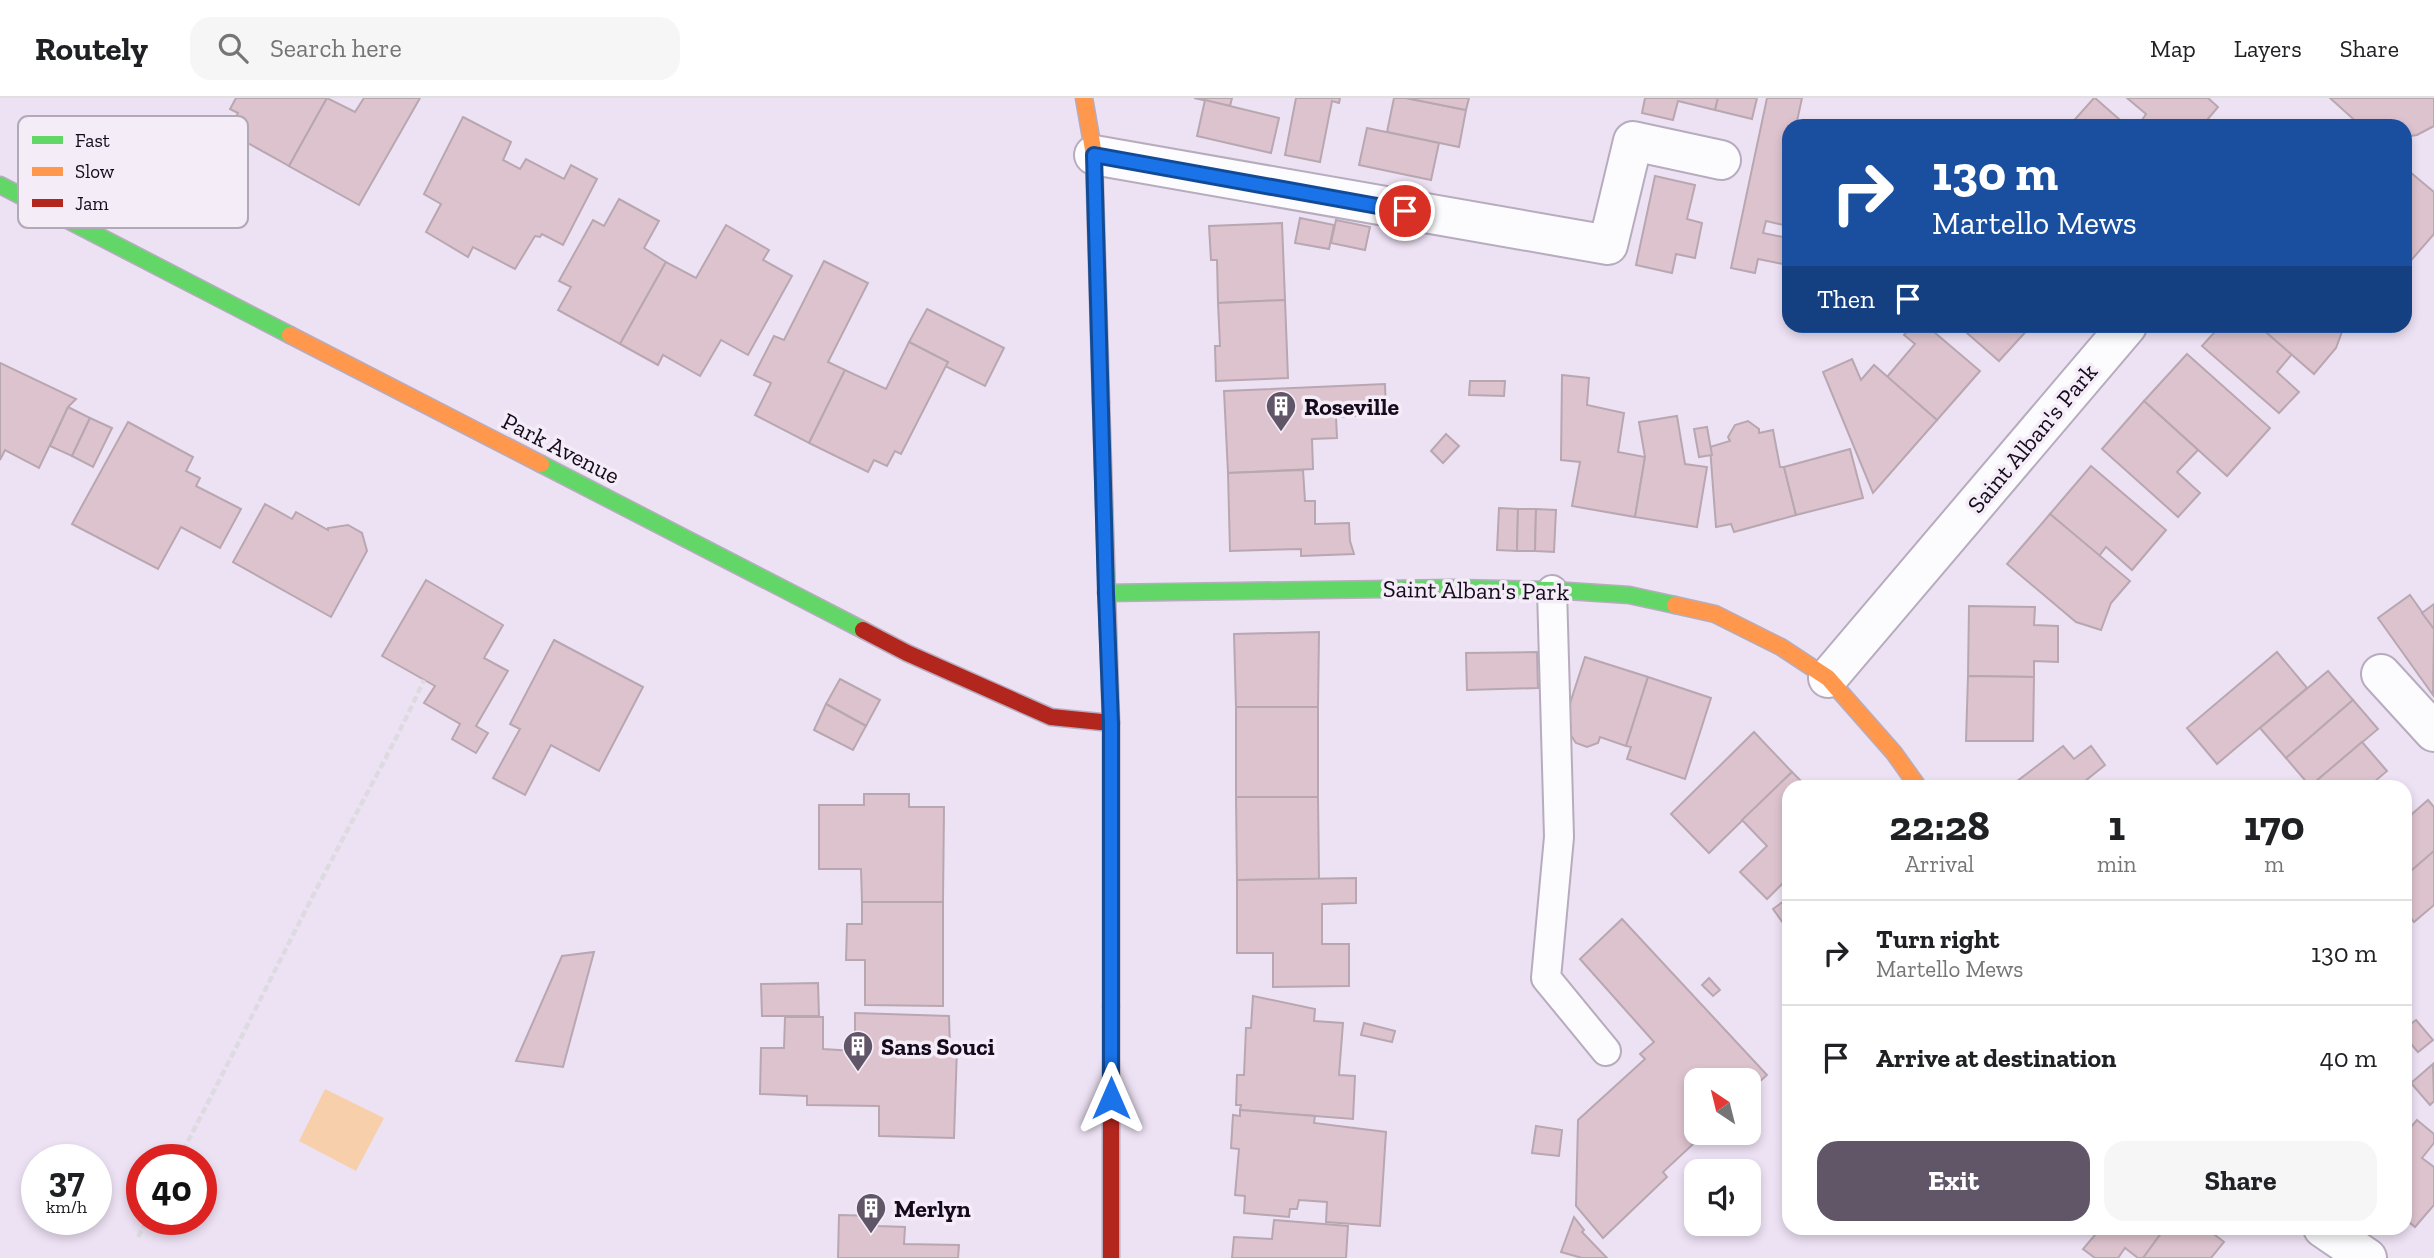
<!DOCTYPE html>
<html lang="en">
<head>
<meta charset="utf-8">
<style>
	:root { --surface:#fff; --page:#f6f6f6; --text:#202124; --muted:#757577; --line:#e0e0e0; --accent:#615668 }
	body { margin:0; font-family:"Zilla Slab",serif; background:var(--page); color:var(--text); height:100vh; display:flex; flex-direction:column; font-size:26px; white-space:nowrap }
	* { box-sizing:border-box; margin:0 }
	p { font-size:23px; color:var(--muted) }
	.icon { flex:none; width:38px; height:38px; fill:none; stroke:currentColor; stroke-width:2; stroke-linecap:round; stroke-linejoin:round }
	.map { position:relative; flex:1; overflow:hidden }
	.sheet { position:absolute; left:1782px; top:682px; width:630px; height:455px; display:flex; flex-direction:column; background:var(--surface); border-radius:21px; box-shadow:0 4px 10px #0003 }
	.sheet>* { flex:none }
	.top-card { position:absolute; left:1782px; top:21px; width:630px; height:214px; border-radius:21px; box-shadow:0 4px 10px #0003; background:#1a4fa0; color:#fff; overflow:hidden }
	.needle { width:46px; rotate:325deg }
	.fabs { position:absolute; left:1684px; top:970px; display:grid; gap:14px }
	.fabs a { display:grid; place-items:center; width:77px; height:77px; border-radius:14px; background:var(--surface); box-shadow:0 4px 10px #0003; font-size:35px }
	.speed { position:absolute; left:21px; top:1046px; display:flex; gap:14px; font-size:35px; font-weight:700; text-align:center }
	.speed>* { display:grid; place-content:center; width:91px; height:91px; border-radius:50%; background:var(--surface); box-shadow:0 4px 10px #0003; line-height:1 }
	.speed small { font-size:18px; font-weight:400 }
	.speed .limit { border:10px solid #d22; background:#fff; color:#111 }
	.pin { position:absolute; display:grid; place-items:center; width:60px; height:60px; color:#fff; margin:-30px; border:4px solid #fff; border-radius:50%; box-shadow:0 2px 7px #0007 }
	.me { position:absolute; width:77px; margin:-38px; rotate:0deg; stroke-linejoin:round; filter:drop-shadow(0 0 5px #0008) }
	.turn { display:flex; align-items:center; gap:24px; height:147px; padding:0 35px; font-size:32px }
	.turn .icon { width:91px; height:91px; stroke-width:2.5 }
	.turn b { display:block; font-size:49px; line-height:60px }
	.then { display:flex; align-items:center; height:66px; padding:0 35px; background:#0003; gap:14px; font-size:26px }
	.eta { display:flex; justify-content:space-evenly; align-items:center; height:119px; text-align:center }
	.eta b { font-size:42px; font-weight:700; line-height:49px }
	.action { display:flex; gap:14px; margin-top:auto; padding:14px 35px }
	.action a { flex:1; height:80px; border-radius:21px; background:var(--accent); color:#fff; font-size:28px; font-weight:700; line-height:80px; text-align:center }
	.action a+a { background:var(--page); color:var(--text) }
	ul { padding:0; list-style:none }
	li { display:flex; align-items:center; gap:21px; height:105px; padding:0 35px; border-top:2px solid var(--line) }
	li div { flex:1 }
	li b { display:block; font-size:26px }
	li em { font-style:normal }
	header { display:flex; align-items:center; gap:42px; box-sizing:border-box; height:98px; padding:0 35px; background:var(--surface); border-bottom:2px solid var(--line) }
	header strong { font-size:33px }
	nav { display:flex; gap:38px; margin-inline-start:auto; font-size:24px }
	.search { width:490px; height:63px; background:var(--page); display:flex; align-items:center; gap:18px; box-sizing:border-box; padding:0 24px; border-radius:21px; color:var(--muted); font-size:26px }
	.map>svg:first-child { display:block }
	.green { fill:#f7cfaa }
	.building { fill:#ddc3ce; stroke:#b8a7b0; stroke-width:2 }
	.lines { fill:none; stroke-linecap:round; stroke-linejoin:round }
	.lane-casing { stroke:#b7acbe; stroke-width:32 }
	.street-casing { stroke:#b7acbe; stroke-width:42 }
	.fast-casing { stroke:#b7acbe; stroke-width:19 }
	.slow-casing { stroke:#b7acbe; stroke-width:19 }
	.jam-casing { stroke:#b7acbe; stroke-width:19 }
	.path { stroke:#dddae0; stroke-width:4.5; stroke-dasharray:7 3.5; stroke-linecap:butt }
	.lane { stroke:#fcfbfd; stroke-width:28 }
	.street { stroke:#fcfbfd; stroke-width:38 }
	.fast { stroke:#63d668; stroke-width:16 }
	.slow { stroke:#ff974d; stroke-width:16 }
	.jam { stroke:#b3261e; stroke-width:16 }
	.route-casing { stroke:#114b97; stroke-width:18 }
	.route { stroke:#1a73e8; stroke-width:12 }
	.labels { text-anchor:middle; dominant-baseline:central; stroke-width:7; stroke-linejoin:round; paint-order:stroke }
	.poi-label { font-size:24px; font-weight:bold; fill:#160a1d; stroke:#f4edf8; text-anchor:start }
	.street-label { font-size:24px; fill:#160a1d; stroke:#f4edf8 }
	.key { fill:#f4edf8; stroke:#b1a9b6; stroke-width:2 }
	.key-label { font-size:19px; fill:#160a1d }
</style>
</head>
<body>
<header>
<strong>Routely</strong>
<div class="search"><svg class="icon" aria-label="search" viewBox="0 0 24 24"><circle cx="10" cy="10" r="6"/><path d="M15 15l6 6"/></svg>Search here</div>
<nav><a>Map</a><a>Layers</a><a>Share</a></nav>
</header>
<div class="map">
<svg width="2434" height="1160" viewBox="0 0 2434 1160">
	<rect width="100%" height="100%" fill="#ede2f4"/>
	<polygon class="green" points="325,991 384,1020 356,1073 299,1043"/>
	<g class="building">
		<polygon points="236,0 327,0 289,68 228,34 238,15 230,11"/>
		<polygon points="327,0 355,14 364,0 420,0 359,107 289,68"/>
		<polygon points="1194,0 1232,0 1230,8"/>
		<polygon points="1296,0 1340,0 1339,5 1332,3 1320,64 1285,57"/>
		<polygon points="1394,0 1406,0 1466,12 1459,49 1387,34"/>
		<polygon points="1406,0 1469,0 1466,12"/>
		<polygon points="1645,0 1718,0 1715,12 1678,3 1673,22 1642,15"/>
		<polygon points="1718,0 1757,0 1752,21 1715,12"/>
		<polygon points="1767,0 1802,0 1796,28 1788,28 1788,128 1766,123 1763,135 1788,140 1783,166 1758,161 1755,175 1731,170"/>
		<polygon points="2094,0 2095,0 2127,28 2069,28"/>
		<polygon points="2127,0 2208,0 2218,9 2202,28 2138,28 2146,16"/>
		<polygon points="2330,0 2434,0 2434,28 2417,37 2404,39 2404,28 2361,28"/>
		<polygon points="1205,2 1279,20 1271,55 1197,38"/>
		<polygon points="463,19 511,44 503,62 520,71 526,61 564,81 571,67 597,81 563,147 542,136 540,139 535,138 515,171 473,149 468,159 426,134 441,106 424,96"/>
		<polygon points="1367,30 1439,45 1431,82 1359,67"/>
		<polygon points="2404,69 2434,94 2434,136 2407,167 2404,165"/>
		<polygon points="1655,78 1695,87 1687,121 1702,125 1695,160 1676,156 1672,175 1636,167"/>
		<polygon points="619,101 659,123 644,150 666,164 620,246 558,212 571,189 559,183 593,122 604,128"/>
		<polygon points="1300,120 1334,127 1329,151 1295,145"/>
		<polygon points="1336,122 1370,129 1365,152 1331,145"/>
		<polygon points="1282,125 1285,202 1218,205 1217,162 1211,162 1209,128"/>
		<polygon points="726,127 769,152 763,162 792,178 748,257 721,242 700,278 663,257 658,267 620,246 666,164 696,180"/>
		<polygon points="824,163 868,185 828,264 845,272 809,345 755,317 771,285 754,277 774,238 784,242"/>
		<polygon points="1285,202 1288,280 1216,283 1215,248 1220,248 1218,205"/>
		<polygon points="927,211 1004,250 985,288 945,268 948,264 909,244"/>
		<polygon points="1912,228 1927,228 1980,273 1937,322 1887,279 1915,246 1904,237"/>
		<polygon points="1959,228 2031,228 1999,263"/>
		<polygon points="2220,228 2259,228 2292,256 2277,274 2299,294 2279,315 2202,248"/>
		<polygon points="2259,228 2342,228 2343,231 2336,250 2314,276"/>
		<polygon points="909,244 948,264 901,356 895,353 887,368 874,362 868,374 809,345 845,272 886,291"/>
		<polygon points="2187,256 2270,330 2227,378 2144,303"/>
		<polygon points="1852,261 1861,282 1874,267 1937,322 1873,395 1823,274"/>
		<polygon points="0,265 76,301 68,309 39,370 5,352 0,362"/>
		<polygon points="1562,277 1589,280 1587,307 1624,315 1618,354 1645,359 1635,419 1572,408 1580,364 1561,362"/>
		<polygon points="1470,283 1505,283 1504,298 1469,297"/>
		<polygon points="1385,286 1386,316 1336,319 1337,340 1312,341 1313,371 1228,375 1224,293"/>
		<polygon points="2144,303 2198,352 2177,374 2200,395 2178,419 2102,351"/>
		<polygon points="68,309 90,320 72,358 50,348"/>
		<polygon points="1677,318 1685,366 1707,369 1697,429 1635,419 1645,359 1639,324"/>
		<polygon points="90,320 112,330 93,369 72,358"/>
		<polygon points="1748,323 1759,331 1759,335 1773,332 1780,369 1784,369 1796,417 1734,434 1731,426 1716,429 1710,349 1730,343 1728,339 1735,327"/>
		<polygon points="128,324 193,359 186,373 200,380 196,388 241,411 220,450 181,429 158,471 72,426"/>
		<polygon points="1707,329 1712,357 1699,359 1694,331"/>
		<polygon points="1446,336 1459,348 1443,365 1431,353"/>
		<polygon points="1850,351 1863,400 1796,417 1784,369"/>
		<polygon points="2091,368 2166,432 2132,472 2106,449 2099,458 2050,416"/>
		<polygon points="1303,372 1305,403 1315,403 1315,426 1349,425 1350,443 1354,456 1301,458 1301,451 1230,453 1228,375"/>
		<polygon points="265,406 292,421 296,414 328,432 328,430 348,427 362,435 367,453 331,519 233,464"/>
		<polygon points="1499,410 1518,411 1517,453 1497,452"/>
		<polygon points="1518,411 1536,411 1535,453 1517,453"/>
		<polygon points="1536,411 1556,412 1554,454 1535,453"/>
		<polygon points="2050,416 2130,483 2111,505 2101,532 2076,524 2007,466"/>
		<polygon points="426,482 503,527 484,560 508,573 476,628 488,635 476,655 452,641 460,626 424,605 435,588 382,558"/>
		<polygon points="2410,497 2434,531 2433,597 2378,520"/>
		<polygon points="2434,506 2434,531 2422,515"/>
		<polygon points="1969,508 2035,509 2034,527 2058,528 2058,564 2034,563 2034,579 1968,578"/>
		<polygon points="1319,534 1318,609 1236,609 1234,536"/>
		<polygon points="554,542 643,589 599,673 551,647 525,697 493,680 520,631 510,626"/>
		<polygon points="1537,554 1538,590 1467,592 1466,555"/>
		<polygon points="2277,554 2307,590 2217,666 2187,630"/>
		<polygon points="1585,559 1648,579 1626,648 1600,639 1598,645 1587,649 1576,645 1570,636 1571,629 1563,627"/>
		<polygon points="2328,573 2353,602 2286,660 2260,630"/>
		<polygon points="1968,578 2034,579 2033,643 1966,643"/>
		<polygon points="1648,579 1711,600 1685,681 1627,661 1631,649 1626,648"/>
		<polygon points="840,581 880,602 866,628 826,606"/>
		<polygon points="2353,602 2378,631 2310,688 2286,660"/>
		<polygon points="826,606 866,628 853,652 814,632"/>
		<rect x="1236" y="609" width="82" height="90"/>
		<polygon points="1754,634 1792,674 1709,755 1671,716"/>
		<polygon points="2362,644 2387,673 2367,690 2308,690"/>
		<polygon points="2063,648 2074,661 2091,648 2105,667 2084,684 2089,690 2008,690"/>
		<polygon points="1792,674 1808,690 1788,690 1788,780 1767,801 1740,774 1767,748 1742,722"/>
		<polygon points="864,696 909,696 909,709 944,709 943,804 862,804 861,771 819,771 819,707 864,707"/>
		<polygon points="1236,699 1318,699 1319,781 1237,782"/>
		<polygon points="2428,702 2434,709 2434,753 2404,779 2404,723"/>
		<polygon points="2434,753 2434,807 2414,824 2404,812 2404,779"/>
		<polygon points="1356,780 1356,805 1322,806 1322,846 1349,846 1349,888 1273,889 1273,855 1237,855 1237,782"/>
		<polygon points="1788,800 1788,832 1773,811"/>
		<polygon points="862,804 943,804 943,908 865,907 865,862 846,862 847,826 862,826"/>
		<polygon points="1622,821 1767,977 1748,994 1748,982 1696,982 1696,1034 1706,1034 1663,1074 1667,1079 1603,1140 1576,1108 1578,1022 1645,961 1640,956 1654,944 1580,861"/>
		<polygon points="594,854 563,969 516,963 562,858"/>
		<polygon points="1709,880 1720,892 1713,898 1702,887"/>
		<polygon points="818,885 819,918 762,918 761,886"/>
		<polygon points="1253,898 1315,911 1314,923 1343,925 1339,977 1355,978 1353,1021 1240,1012 1241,1007 1236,1007 1237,977 1244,977 1246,930 1251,930"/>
		<polygon points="855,915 949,918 950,950 957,950 954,1040 879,1038 879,1008 807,1007 807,998 760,996 761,950 784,950 785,919 823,919 823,951 855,953"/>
		<polygon points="2416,922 2433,942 2418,954 2404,938 2404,931"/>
		<polygon points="1364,925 1395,933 1392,944 1361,937"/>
		<polygon points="2433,966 2434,1003 2430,1007 2411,985"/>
		<polygon points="1240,1012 1315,1018 1314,1025 1386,1034 1380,1128 1326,1124 1327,1104 1299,1102 1297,1111 1290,1111 1289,1119 1244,1115 1245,1098 1235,1097 1239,1051 1231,1050 1233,1017 1240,1018"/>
		<polygon points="2417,1022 2434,1036 2434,1045 2422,1060 2434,1069 2434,1107 2415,1129 2404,1120 2404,1037"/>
		<polygon points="1536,1028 1562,1032 1559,1058 1532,1055"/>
		<polygon points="839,1117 879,1118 878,1128 905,1129 904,1146 959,1147 958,1160 838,1160"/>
		<polygon points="1574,1119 1584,1132 1582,1134 1607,1160 1582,1160 1561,1154"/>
		<polygon points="1274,1122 1348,1128 1346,1160 1232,1160 1234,1139 1272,1141"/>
		<polygon points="2086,1130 2165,1130 2143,1160 2138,1160 2125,1150 2118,1160 2095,1160 2083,1151 2095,1137"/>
		<polygon points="2165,1130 2206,1130 2224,1144 2211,1160 2143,1160"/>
	</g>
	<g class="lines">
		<g class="lane-casing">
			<polyline id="lane" points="1552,492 1559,739 1546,880 1606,953"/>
		</g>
		<g class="street-casing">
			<g id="street">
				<polyline points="1094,57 1608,147 1633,43 1721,62"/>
				<polyline points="2381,576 2434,634"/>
				<polyline points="1828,580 2127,228"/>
				<polyline points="2323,1130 2367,1160"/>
			</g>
		</g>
		<g class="fast-casing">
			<g id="fast">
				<polyline points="0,87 290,237"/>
				<polyline points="1101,304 1111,625 1111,908"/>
				<polyline points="541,366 863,532"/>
				<polyline points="1106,495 1454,490 1552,492 1629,497 1675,507"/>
			</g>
		</g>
		<g class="slow-casing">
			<g id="slow">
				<polyline points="1084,0 1094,57 1101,304"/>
				<polyline points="290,237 541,366"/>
				<polyline points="1675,507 1715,516 1781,549 1828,580 1894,655 1919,690"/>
			</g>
		</g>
		<g class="jam-casing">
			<g id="jam">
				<polyline points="863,532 907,555 1051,619 1111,625"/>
				<polyline points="1111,908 1111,1160"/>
			</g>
		</g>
		<g class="path">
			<path d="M178,1062c55,-104 106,-210 161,-314 29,-55 59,-109 85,-166"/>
			<polyline points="138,1139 147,1122"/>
		</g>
		<use href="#lane" class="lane"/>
		<use href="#street" class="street"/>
		<use href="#fast" class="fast"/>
		<use href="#slow" class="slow"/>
		<use href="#jam" class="jam"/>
	</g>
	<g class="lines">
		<g class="route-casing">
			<polyline id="route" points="1111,1000 1111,625 1106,495 1094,57 1405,113"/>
		</g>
		<use href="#route" class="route"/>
	</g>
	<defs>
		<g id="building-pin" transform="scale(1.575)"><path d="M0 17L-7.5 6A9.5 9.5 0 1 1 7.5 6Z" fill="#615668" stroke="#f4edf8"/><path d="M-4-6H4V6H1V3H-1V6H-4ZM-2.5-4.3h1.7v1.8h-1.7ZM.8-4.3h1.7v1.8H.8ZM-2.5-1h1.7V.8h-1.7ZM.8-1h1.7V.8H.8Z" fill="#fff"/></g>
	</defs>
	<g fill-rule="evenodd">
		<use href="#building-pin" x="1281" y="308"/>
		<use href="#building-pin" x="858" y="948"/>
		<use href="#building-pin" x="871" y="1110"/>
	</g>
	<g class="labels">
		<g class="poi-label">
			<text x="1304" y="308">Roseville</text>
			<text x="881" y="948">Sans Souci</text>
			<text x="894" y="1110">Merlyn</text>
		</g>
		<g class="street-label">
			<text transform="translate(2032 340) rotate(-50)">Saint Alban's Park</text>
			<text transform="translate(561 350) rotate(27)">Park Avenue</text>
			<text transform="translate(1476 492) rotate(1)">Saint Alban's Park</text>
		</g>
	</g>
	<rect x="18" y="18" width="230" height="112" rx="10" class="key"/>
	<rect x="32" y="38" width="31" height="8" fill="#63d668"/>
	<rect x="32" y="69" width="31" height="9" fill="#ff974d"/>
	<rect x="32" y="101" width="31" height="8" fill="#b3261e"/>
	<g class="key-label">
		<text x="75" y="49">Fast</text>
		<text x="75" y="80">Slow</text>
		<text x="75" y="112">Jam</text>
	</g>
</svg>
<div class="fabs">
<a><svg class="needle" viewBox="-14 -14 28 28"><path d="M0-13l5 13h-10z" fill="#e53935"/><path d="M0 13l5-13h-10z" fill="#757577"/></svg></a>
<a><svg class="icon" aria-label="sound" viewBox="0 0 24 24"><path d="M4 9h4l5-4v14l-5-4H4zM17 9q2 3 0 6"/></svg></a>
</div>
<div class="speed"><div>37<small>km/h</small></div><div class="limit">40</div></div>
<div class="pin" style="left:1405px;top:113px;background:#d93025"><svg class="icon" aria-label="arrive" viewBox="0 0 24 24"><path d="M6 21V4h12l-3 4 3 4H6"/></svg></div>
<svg class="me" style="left:1111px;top:1000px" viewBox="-20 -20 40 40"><path d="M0-17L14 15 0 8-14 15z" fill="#1a73e8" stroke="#fff" stroke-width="4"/></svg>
<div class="top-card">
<div class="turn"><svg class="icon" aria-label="right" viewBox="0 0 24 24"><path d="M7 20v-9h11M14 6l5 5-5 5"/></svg><div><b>130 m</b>Martello Mews</div></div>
<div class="then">Then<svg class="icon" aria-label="arrive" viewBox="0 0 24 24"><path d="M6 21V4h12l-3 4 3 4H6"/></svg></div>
</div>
<section class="sheet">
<div class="eta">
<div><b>22:28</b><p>Arrival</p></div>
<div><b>1</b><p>min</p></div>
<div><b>170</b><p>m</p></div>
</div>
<ul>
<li><svg class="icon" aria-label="right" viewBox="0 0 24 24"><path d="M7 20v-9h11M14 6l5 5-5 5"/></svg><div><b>Turn right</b><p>Martello Mews</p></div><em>130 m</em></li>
<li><svg class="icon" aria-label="arrive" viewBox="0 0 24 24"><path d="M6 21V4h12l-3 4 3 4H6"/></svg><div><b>Arrive at destination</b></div><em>40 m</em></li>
</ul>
<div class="action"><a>Exit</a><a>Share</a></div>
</section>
</div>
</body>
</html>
